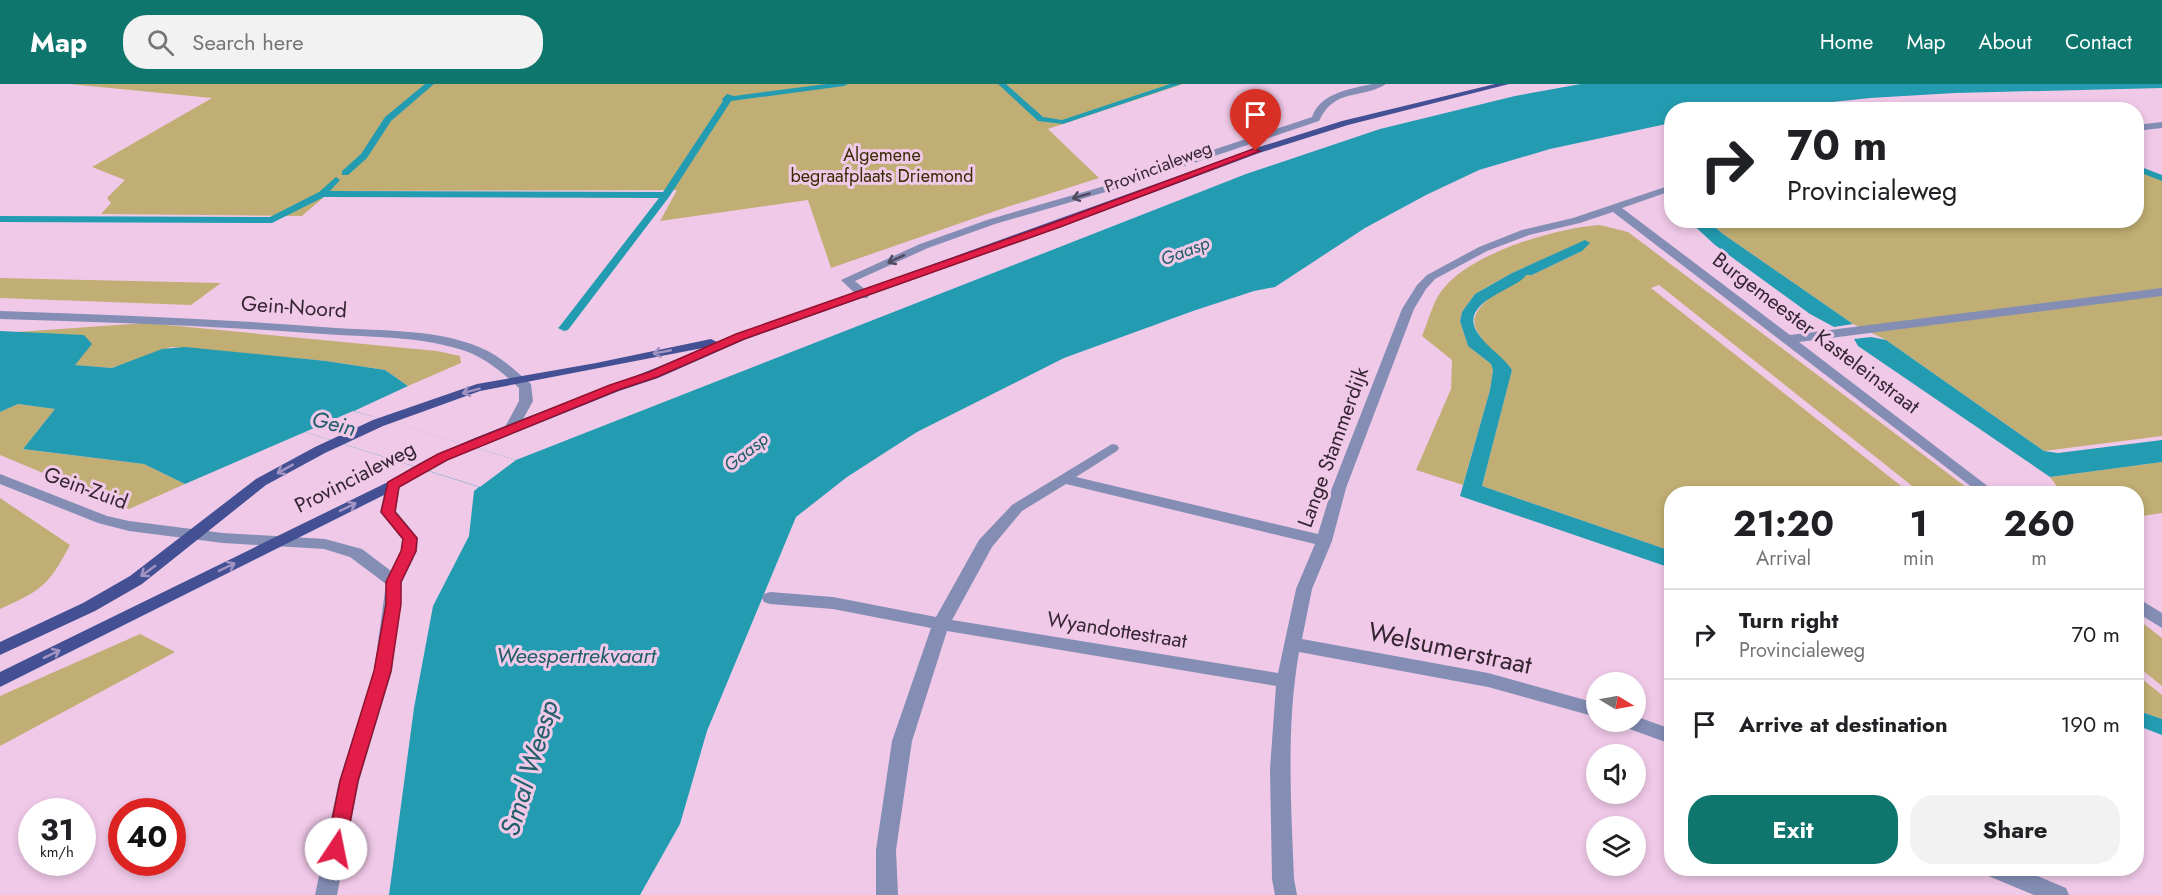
<!DOCTYPE html>
<html lang="en">
<head>
<meta charset="utf-8">
<style>
	:root { --surface:#fff; --page:#f2f2f2; --text:#202124; --muted:#757577; --line:#e0e0e0; --accent:#0f766e }
	body { margin:0; font-family:Jost,sans-serif; background:var(--page); color:var(--text); height:100vh; display:flex; flex-direction:column; font-size:22px; white-space:nowrap }
	* { box-sizing:border-box; margin:0 }
	p { font-size:20px; color:var(--muted) }
	.icon { flex:none; width:33px; height:33px; fill:none; stroke:currentColor; stroke-width:2; stroke-linecap:round; stroke-linejoin:round }
	.map { position:relative; flex:1; overflow:hidden }
	.side { position:absolute; left:1664px; top:402px; width:480px; height:390px; display:flex; flex-direction:column; background:var(--surface); border-radius:24px; box-shadow:0 3px 9px #0003 }
	.side>* { flex:none }
	.guide { position:absolute; left:1664px; top:18px; width:480px; height:126px; border-radius:24px; box-shadow:0 3px 9px #0003; background:#fff; color:var(--text); overflow:hidden }
	.needle { width:39px; rotate:100deg }
	.fabs { position:absolute; left:1586px; top:588px; display:grid; gap:12px }
	.fabs a { display:grid; place-items:center; width:60px; height:60px; border-radius:50%; background:var(--surface); box-shadow:0 3px 9px #0003; font-size:30px }
	.speed { position:absolute; left:18px; top:714px; display:flex; gap:12px; font-size:30px; font-weight:700; text-align:center }
	.speed>* { display:grid; place-content:center; width:78px; height:78px; border-radius:50%; background:var(--surface); box-shadow:0 3px 9px #0003; line-height:1 }
	.speed small { font-size:15px; font-weight:400 }
	.speed .limit { border:9px solid #d22; background:#fff; color:#111 }
	.pin { position:absolute; display:grid; place-items:center; width:51px; height:51px; color:#fff; margin:-62px -26px; border-radius:50% 50% 50% 0; rotate:-45deg; box-shadow:0 0 6px #0007 }
	.pin .icon { rotate:45deg }
	.me { position:absolute; width:66px; margin:-33px; rotate:11deg; stroke-linejoin:round; filter:drop-shadow(0 0 4px #0008) }
	.turn { display:flex; align-items:center; gap:21px; height:126px; padding:0 24px; font-size:27px }
	.turn .icon { width:78px; height:78px; stroke-width:2.5 }
	.turn b { display:block; font-size:42px; line-height:51px }
	.eta { display:flex; justify-content:space-evenly; align-items:center; height:102px; text-align:center }
	.eta b { font-size:36px; font-weight:700; line-height:42px }
	.cta { display:flex; gap:12px; margin-top:auto; padding:12px 24px }
	.cta a { flex:1; height:69px; border-radius:24px; background:var(--accent); color:#fff; font-size:24px; font-weight:700; line-height:69px; text-align:center }
	.cta a+a { background:var(--page); color:var(--text) }
	ul { padding:0; list-style:none }
	li { display:flex; align-items:center; gap:18px; height:90px; padding:0 24px; border-top:2px solid var(--line) }
	li div { flex:1 }
	li b { display:block; font-size:22px }
	li em { font-style:normal }
	header { display:flex; align-items:center; gap:36px; box-sizing:border-box; height:84px; padding:0 30px; background:var(--accent); color:#fff }
	header strong { font-size:28px }
	nav { display:flex; gap:33px; margin-inline-start:auto; font-size:21px }
	.search { width:420px; height:54px; background:var(--page); display:flex; align-items:center; gap:15px; box-sizing:border-box; padding:0 21px; border-radius:24px; color:var(--muted); font-size:22px }
	.map>svg:first-child { display:block }
	.green { fill:#c1ae74 }
	.water { fill:#239cb1 }
	.pier { fill:#f0c9e8 }
	.lines { fill:none; stroke-linecap:round; stroke-linejoin:round }
	.stream { fill:#239cb1; fill-rule:evenodd }
	.minor { fill:#848eb5; fill-rule:evenodd }
	.major { fill:#435093; fill-rule:evenodd }
	.oneway { stroke:#514a60 }
	.oneway2 { stroke:#a293c2 }
	.route { fill:#e11d48; stroke:#92132f; stroke-width:1.5 }
	.labels { text-anchor:middle; dominant-baseline:central; stroke-width:6; stroke-linejoin:round; paint-order:stroke }
	.far-park-label { font-size:18px; fill:#382c00; stroke:#f0c9e8 }
	.far-street-label { font-size:18px; fill:#352632; stroke:#f0c9e8 }
	.far-water-label { font-size:18px; font-style:italic; fill:#215e6a; stroke:#f0c9e8 }
	.street-label { font-size:21px; fill:#352632; stroke:#f0c9e8 }
	.water-label { font-size:22px; font-style:italic; fill:#215e6a; stroke:#f0c9e8 }
	.near-street-label { font-size:26px; fill:#352632; stroke:#f0c9e8 }
	.near-water-label { font-size:27px; font-style:italic; fill:#215e6a; stroke:#f0c9e8 }
</style>
</head>
<body>
<header>
<strong>Map</strong>
<div class="search"><svg class="icon" aria-label="search" viewBox="0 0 24 24"><circle cx="10" cy="10" r="6"/><path d="M15 15l6 6"/></svg>Search here</div>
<nav><a>Home</a><a>Map</a><a>About</a><a>Contact</a></nav>
</header>
<div class="map">
<svg width="2162" height="811" viewBox="0 0 2162 811">
	<rect width="100%" height="100%" fill="#f0c9e8"/>
	<g class="green">
		<polygon points="69,0 1183,0 1048,45 1099,94 1001,125 831,184 808,116 660,137 677,106 331,107 302,132 101,130 111,119 107,114 125,96 92,83 212,14"/>
		<polygon points="2136,86 2162,96 2162,352 2044,367 1886,256 1853,240 1723,150 1708,137 2136,136"/>
		<path d="M1600,141l28,7 346,261h-53l-262,-208 -8,3 259,205 -239,1v57l-189,-65 30,-116c-11,-11 -27,-24 -35,-39 -14,-24 32,-46 48,-56h7l50,-24v-9l-70,31 -37,21 -13,18 -2,9 8,25 23,18 2,6 -3,20 -27,95 -47,-15 35,-81 1,-29 -30,-24c6,-14 10,-31 18,-43 26,-39 115,-65 160,-68z"/>
		<polygon points="0,194 221,199 191,221 0,214"/>
		<polygon points="146,239 437,267 460,272 461,279 408,302 385,286 326,277 171,263 112,284 74,281 17,248"/>
		<polygon points="18,320 55,325 23,365 144,380 185,400 129,425 0,371 0,328"/>
		<polygon points="2162,378 2162,429 2136,433 2136,410 2062,409 2050,393"/>
		<path d="M0,414l70,47c-22,41 -28,45 -70,64z"/>
		<polygon points="2136,534 2162,554 2162,602 2136,581"/>
		<polygon points="140,550 175,568 0,662 0,612"/>
		<polygon points="2136,590 2162,611 2162,635 2136,626"/>
	</g>
	<g class="water">
		<polygon points="1581,0 2162,0 2162,4 1955,9 1870,14 1758,26 1671,26 1671,39 1550,65 1479,86 1426,111 1365,144 1275,203 1254,207 1193,227 1064,274 917,348 847,393 796,433 707,647 680,740 640,811 389,811 414,624 433,522 469,452 474,407 479,403 305,348 185,400 144,380 23,365 55,325 18,320 0,328 0,247 84,251 92,260 75,281 112,284 162,265 185,263 326,277 385,286 408,302 354,327 516,376 1246,90 1380,45 1515,12"/>
		<polygon points="1689,137 1708,137 1723,150 1853,240 1834,243 1810,230 1715,161"/>
		<path d="M1585,156l5,3 -8,8 -50,24h-6c-7,14 -68,26 -49,57 9,15 26,24 35,38l-30,116 189,65v17l-211,-72 30,-106 3,-20 -2,-6 -23,-18 -8,-25 2,-9 13,-18 37,-21z"/>
		<polygon points="1871,253 1886,256 2044,367 2058,369 2162,356 2162,378 2050,393 1858,262 1854,255"/>
		<polygon points="2136,626 2162,635 2162,651 2136,641"/>
	</g>
	<polygon class="pier" points="353,327 385,336 516,376 480,403 305,348"/>
	<g class="lines">
		<g class="stream">
			<polygon points="425,0 434,0 391,37 367,74 348,91 342,91 342,87 361,70 385,33"/>
			<polygon points="826,0 848,0 844,2 731,17 669,113 568,246 564,247 558,244 560,242 659,114 324,113 272,139 0,138 0,132 270,133 319,108 336,93 340,96 330,107 663,108 723,17 722,15 727,10 734,12"/>
			<polygon points="998,0 1006,0 1043,33 1062,36 1170,0 1181,0 1063,40 1038,37"/>
			<polygon points="2136,81 2162,91 2162,97 2136,87"/>
		</g>
		<g class="minor">
			<path d="M1372,0h14c-25,16 -51,3 -67,37l-203,68 -121,35 -67,24 -73,33 13,11v6h-8l-19,-18 79,-36 67,-24 121,-35 204,-68c8,-24 38,-28 60,-33z"/>
			<polygon points="2162,38 2162,44 2136,47 2136,41"/>
			<path d="M1671,101v6l-49,17 168,127 372,-47v8l-363,46 199,152h-17l-368,-282 -33,11 -51,12 -42,16 -52,28 -9,10 -12,20 -68,179 -14,53 -20,48 -10,50 186,34 108,30v14l-108,-30 -189,-35c-13,75 -8,151 -5,227l3,16h-22l-3,-16 -2,-110 6,-83 -329,-55 -35,110 -16,109 2,45h-22v-45l16,-109 39,-113 -98,-19 -63,-5 -6,-2 -2,-4 2,-4 6,-2 63,5 103,20 43,-77 33,-35 100,-61 5,1 2,3 -2,3 -41,26 242,57 14,-46 70,-179 15,-24 10,-10 52,-28 43,-17 51,-12zM1066,400l249,60 -19,45 -18,84 -326,-53 40,-73 30,-36z"/>
			<path d="M0,227c112,4 224,8 336,17 46,3 100,1 143,19 20,8 36,23 52,37l2,17 -17,31h-10l-2,-3 15,-28v-13c-17,-16 -37,-33 -60,-39 -43,-13 -92,-12 -136,-15 -107,-8 -215,-12 -323,-15z"/>
			<polygon points="0,390 107,432 129,437 223,449 325,455 362,465 391,487 401,467 402,455 380,428 386,401 388,398 398,398 400,401 396,427 418,454 417,467 402,498 392,587 359,697 337,811 315,811 339,697 374,587 386,500 350,473 324,465 223,459 129,447 98,439 0,400"/>
			<polygon points="2136,513 2162,529 2162,544 2136,528"/>
			<polygon points="1635,632 1671,645 1671,660 1624,643 1622,638 1635,638"/>
			<polygon points="1983,784 2018,784 2066,804 2069,811 2034,811 1986,791"/>
		</g>
		<path class="major" d="M1495,0h14l-161,41 -89,28 -198,74 -317,113 -86,38 -39,13 -171,69 -50,28 -398,199v-15l388,-190c17,-10 34,-21 52,-29 86,-38 177,-67 263,-105l-223,43 -97,35 -58,27 -59,32 -124,99 -47,27 -95,44v-13l83,-39 47,-27 126,-97 59,-32 58,-27 104,-36 119,-21 115,-24 6,3 536,-193 89,-28z"/>
	</g>
	<defs><path id="oneway-shaft" d="M-6 0H5M1.5-3L5.5 0L1.5 3" fill="none" stroke-width="1.6" stroke-linecap="round" stroke-linejoin="round" transform="scale(1.5)"/></defs>
	<g class="oneway">
		<use href="#oneway-shaft" transform="translate(1081 112) rotate(164)"/>
		<use href="#oneway-shaft" transform="translate(896 175) rotate(155)"/>
	</g>
	<g class="oneway2">
		<use href="#oneway-shaft" transform="translate(662 268) rotate(169)"/>
		<use href="#oneway-shaft" transform="translate(471 307) rotate(165)"/>
		<use href="#oneway-shaft" transform="translate(285 385) rotate(151)"/>
		<use href="#oneway-shaft" transform="translate(348 423) rotate(-26)"/>
		<use href="#oneway-shaft" transform="translate(227 483) rotate(-26)"/>
		<use href="#oneway-shaft" transform="translate(148 487) rotate(144)"/>
		<use href="#oneway-shaft" transform="translate(52 570) rotate(-26)"/>
	</g>
	<polygon class="route" points="1253,65 1260,67 1060,143 744,255 657,293 618,306 447,376 399,403 395,428 417,454 416,467 401,498 401,520 391,587 358,697 345,765 342,771 336,774 329,771 326,765 340,697 374,587 386,520 386,498 401,467 403,455 381,428 388,398 438,370 610,301 649,288 736,250 1053,139"/>
	<g class="labels">
		<g class="far-park-label">
			<text x="882" y="71">Algemene<tspan x="882" dy="21">begraafplaats Driemond</tspan></text>
		</g>
		<g class="far-street-label">
			<text transform="translate(1158 83) rotate(-21)">Provincialeweg</text>
		</g>
		<g class="far-water-label">
			<text transform="translate(1185 167) rotate(-21)">Gaasp</text>
			<text transform="translate(746 368) rotate(-38)">Gaasp</text>
		</g>
		<g class="street-label">
			<text transform="translate(294 223) rotate(4)">Gein-Noord</text>
			<text transform="translate(1816 249) rotate(37)">Burgemeester Kasteleinstraat</text>
			<text transform="translate(1333 363) rotate(-70)">Lange Stammerdijk</text>
			<text transform="translate(355 393) rotate(-27)">Provincialeweg</text>
			<text transform="translate(86 404) rotate(20)">Gein-Zuid</text>
			<text transform="translate(1117 546) rotate(9)">Wyandottestraat</text>
		</g>
		<g class="water-label">
			<text transform="translate(334 339) rotate(14)">Gein</text>
			<text x="576" y="571">Weespertrekvaart</text>
		</g>
		<g class="near-street-label">
			<text transform="translate(1450 564) rotate(12)">Welsumerstraat</text>
		</g>
		<g class="near-water-label">
			<text transform="translate(529 684) rotate(-73)">Smal Weesp</text>
		</g>
	</g>
</svg>
<div class="fabs">
<a><svg class="needle" viewBox="-14 -14 28 28"><path d="M0-13l5 13h-10z" fill="#e53935"/><path d="M0 13l5-13h-10z" fill="#757577"/></svg></a>
<a><svg class="icon" aria-label="sound" viewBox="0 0 24 24"><path d="M4 9h4l5-4v14l-5-4H4zM17 9q2 3 0 6"/></svg></a>
<a><svg class="icon" aria-label="layers" viewBox="0 0 24 24"><path d="M12 4l9 5-9 5-9-5zM3 14l9 5 9-5"/></svg></a>
</div>
<div class="speed"><div>31<small>km/h</small></div><div class="limit">40</div></div>
<div class="pin" style="left:1256px;top:67px;background:#d93025"><svg class="icon" aria-label="arrive" viewBox="0 0 24 24"><path d="M6 21V4h12l-3 4 3 4H6"/></svg></div>
<svg class="me" style="left:336px;top:765px" viewBox="-20 -20 40 40"><circle r="19" fill="#fff"/><path d="M0-13L10 11 0 6-10 11z" fill="#e11d48"/></svg>
<div class="guide">
<div class="turn"><svg class="icon" aria-label="right" viewBox="0 0 24 24"><path d="M7 20v-9h11M14 6l5 5-5 5"/></svg><div><b>70 m</b>Provincialeweg</div></div>
</div>
<section class="side">
<div class="eta">
<div><b>21:20</b><p>Arrival</p></div>
<div><b>1</b><p>min</p></div>
<div><b>260</b><p>m</p></div>
</div>
<ul>
<li><svg class="icon" aria-label="right" viewBox="0 0 24 24"><path d="M7 20v-9h11M14 6l5 5-5 5"/></svg><div><b>Turn right</b><p>Provincialeweg</p></div><em>70 m</em></li>
<li><svg class="icon" aria-label="arrive" viewBox="0 0 24 24"><path d="M6 21V4h12l-3 4 3 4H6"/></svg><div><b>Arrive at destination</b></div><em>190 m</em></li>
</ul>
<div class="cta"><a>Exit</a><a>Share</a></div>
</section>
</div>
</body>
</html>
